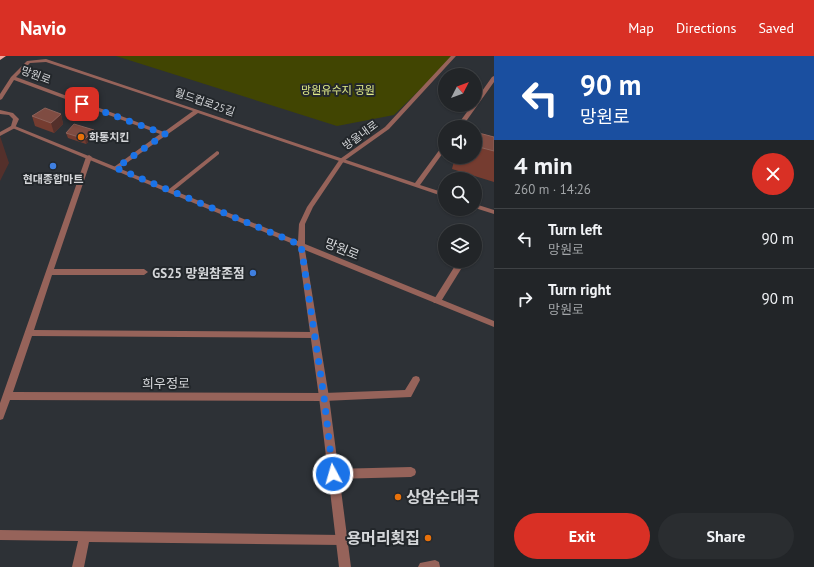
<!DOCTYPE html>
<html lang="en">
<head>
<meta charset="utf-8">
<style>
	:root { --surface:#222528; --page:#2a2d30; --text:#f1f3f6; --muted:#a2a5a8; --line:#3f4245; --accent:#d93025 }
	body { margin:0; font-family:"PT Sans","Noto Sans KR",sans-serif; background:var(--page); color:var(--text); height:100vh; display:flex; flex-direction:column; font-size:15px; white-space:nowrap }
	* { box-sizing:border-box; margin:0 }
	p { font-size:13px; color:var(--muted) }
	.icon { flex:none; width:22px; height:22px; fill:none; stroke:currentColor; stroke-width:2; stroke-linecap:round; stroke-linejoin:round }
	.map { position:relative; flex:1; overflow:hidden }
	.drawer { display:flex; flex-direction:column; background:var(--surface); width:320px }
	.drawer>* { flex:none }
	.banner { background:#1a4fa0; color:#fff; overflow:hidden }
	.needle { width:26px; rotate:48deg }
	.controls { position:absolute; left:438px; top:12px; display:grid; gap:8px }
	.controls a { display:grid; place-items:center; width:44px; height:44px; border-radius:50%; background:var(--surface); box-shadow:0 1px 3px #0004,0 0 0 1px var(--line); font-size:20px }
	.pin { position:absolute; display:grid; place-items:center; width:34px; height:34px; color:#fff; margin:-17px; border-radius:8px; box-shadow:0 2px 6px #0006 }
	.me { position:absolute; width:44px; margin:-22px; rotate:354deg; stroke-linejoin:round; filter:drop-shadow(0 0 3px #0008) }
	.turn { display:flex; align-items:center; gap:14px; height:84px; padding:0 20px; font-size:18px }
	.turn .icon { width:52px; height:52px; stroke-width:2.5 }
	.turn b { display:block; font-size:28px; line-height:34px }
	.round { display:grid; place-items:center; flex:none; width:42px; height:42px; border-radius:21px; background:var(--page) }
	.overview { display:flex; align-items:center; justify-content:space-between; height:68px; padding:0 20px }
	h1 { font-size:24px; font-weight:700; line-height:30px }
	.button { display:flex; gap:8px; margin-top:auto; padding:8px 20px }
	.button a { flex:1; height:46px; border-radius:24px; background:var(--accent); color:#fff; font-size:16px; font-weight:700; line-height:46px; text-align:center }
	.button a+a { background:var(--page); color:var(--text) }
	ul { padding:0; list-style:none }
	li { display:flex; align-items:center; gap:12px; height:60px; padding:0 20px; border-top:1px solid var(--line) }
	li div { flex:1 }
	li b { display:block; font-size:15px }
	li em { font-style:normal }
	header { display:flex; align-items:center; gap:24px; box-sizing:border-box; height:56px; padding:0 20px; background:var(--accent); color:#fff }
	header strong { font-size:19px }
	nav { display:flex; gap:22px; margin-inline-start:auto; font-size:14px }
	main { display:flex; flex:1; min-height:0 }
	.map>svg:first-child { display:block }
	.green { fill:#414502 }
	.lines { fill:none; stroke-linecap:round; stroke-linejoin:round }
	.service { fill:#96635a; fill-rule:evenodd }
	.minor { fill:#96635a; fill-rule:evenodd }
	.tertiary { fill:#96635a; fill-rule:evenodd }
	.trunk { fill:#f6a89b; fill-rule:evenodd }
	.wall { fill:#753c30 }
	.shaded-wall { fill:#54302b }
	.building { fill:#7f4c42; stroke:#8d625a }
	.route { stroke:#1a73e8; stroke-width:7; stroke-dasharray:0 12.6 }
	.food-dot { fill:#e8710a; stroke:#23272b; stroke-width:1.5 }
	.shop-dot { fill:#3f7fe0; stroke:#23272b; stroke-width:1.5 }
	.labels { text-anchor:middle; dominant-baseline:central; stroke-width:4; stroke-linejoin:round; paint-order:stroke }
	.far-street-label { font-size:11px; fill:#d4d6d9; stroke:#23272b }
	.far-park-label { font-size:11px; fill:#e1eb8a; stroke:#23272b }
	.far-poi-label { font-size:11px; font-weight:bold; fill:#d4d6d9; stroke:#23272b; text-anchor:start }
	.street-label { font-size:13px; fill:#d4d6d9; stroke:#23272b }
	.poi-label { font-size:13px; font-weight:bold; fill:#d4d6d9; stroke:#23272b; text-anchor:end }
	.near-poi-label { font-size:16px; font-weight:bold; fill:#d4d6d9; stroke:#23272b; text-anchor:start }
</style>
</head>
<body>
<header>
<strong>Navio</strong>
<nav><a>Map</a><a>Directions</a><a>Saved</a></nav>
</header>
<main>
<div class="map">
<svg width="494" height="511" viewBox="0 0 494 511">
	<rect width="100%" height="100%" fill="#2d3136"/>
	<polygon class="green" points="116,0 454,0 394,59 337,70"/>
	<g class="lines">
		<polygon class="service" points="458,205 466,205 440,247 434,247 433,245"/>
		<g class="minor">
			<path d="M46,3l369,124 28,-38 2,-1v6l-25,35 25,8v4l-247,-84 -80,56h-4v-2l46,-33 -146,-54 -12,19 -2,1v-6l11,-17 16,-16zM46,6l147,49 -29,21 -148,-55 14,-14z"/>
			<polygon points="494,20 494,26 462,71 456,71 472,49 475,49 475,45 492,21"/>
			<polygon points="0,54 13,57 19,63 15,72 0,80 0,76 11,70 13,63 9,59 0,58"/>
			<polygon points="217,95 219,96 219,98 172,136 168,136 168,134"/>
			<polygon points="89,99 92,101 54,213 144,213 148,216 144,219 52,219 34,274 314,276 317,277 318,279 317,281 314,282 32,280 13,336 324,337 405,334 413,321 416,320 419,321 420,324 411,341 324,345 10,344 3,363 0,364 0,347 86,101"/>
			<polygon points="475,148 494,154 494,158 475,152"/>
			<polygon points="411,411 415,413 416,416 415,419 411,421 333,423 329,421 328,418 329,415 333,413"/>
			<polygon points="0,474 341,479 345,480 346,484 345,488 341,489 89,486 84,511 72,511 78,485 0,484"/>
			<polygon points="435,504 439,506 440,511 418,511 420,507"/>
		</g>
		<polygon class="tertiary" points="451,0 456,0 389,73 344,105 313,151 305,168 305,188 494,265 494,271 305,194 329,341 351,511 339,511 319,341 298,190 10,71 15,70 298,185 299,168 307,151 340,103 385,71"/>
		<polygon class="trunk" points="0,0 6,0 0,4"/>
	</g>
	<g class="wall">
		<polygon points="61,58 63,68 54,77 35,70 32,60"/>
		<polygon points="475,76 494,81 494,126 452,113 455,101 475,101"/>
		<polygon points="66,77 95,79 86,88 68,82"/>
	</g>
	<g class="shaded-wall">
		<polygon points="61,58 63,68 54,77 51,67"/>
		<polygon points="94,74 95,79 86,88 85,83"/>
		<polygon points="0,80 9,107 0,125"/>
	</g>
	<g class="building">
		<polygon points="45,52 61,58 51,67 32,60"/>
		<polygon points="74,68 94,74 85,83 66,77"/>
		<polygon points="475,76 494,81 494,95 475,90"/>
	</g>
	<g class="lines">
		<polyline class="route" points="82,48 165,78 116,112 301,189 324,341 333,418"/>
	</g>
	<g class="food-dot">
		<circle cx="81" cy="81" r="4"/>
		<circle cx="398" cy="441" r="4"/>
		<circle cx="428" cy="482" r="4"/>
	</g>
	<g class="shop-dot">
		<circle cx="53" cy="110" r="4"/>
		<circle cx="253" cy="217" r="4"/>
	</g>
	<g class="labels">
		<g class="far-street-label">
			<text transform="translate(36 19) rotate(20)">망원로</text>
			<text transform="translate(205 46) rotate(19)">월드컵로25길</text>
			<text transform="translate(360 79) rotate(-36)">방울내로</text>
		</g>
		<g class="far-park-label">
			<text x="338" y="34">망원유수지 공원</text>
		</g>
		<g class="far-poi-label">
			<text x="89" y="81">화통치킨</text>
			<text x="53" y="123" text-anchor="middle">현대종합마트</text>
		</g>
		<g class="street-label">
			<text transform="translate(342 193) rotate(22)">망원로</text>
			<text x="166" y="327">희우정로</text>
		</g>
		<g class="poi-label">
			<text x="245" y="217">GS25 망원참존점</text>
		</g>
		<g class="near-poi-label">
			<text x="406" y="441">상암순대국</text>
			<text x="420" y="482" text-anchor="end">용머리횟집</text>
		</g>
	</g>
</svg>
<div class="controls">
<a><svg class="needle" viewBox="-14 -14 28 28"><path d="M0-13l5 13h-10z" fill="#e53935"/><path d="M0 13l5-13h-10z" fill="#a2a5a8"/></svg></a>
<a><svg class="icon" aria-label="sound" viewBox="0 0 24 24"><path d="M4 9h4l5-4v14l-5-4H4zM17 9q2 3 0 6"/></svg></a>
<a><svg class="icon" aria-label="search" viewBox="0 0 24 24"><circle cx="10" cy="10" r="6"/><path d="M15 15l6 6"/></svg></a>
<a><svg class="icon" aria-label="layers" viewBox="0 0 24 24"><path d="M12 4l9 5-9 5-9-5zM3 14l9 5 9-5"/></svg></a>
</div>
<div class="pin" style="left:82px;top:48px;background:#d93025"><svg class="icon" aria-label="arrive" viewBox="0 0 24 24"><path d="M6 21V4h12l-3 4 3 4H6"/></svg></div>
<svg class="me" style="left:333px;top:418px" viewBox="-20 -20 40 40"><circle r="17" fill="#1a73e8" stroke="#fff" stroke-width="3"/><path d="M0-11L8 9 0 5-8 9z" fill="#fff"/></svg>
</div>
<section class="drawer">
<div class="banner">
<div class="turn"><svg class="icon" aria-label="left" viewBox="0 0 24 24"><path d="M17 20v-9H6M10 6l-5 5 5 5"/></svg><div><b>90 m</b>망원로</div></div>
</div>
<div class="overview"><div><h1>4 min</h1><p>260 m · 14:26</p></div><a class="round" style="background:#d93025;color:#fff"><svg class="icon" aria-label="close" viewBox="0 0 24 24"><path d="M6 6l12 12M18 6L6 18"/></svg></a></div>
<ul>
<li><svg class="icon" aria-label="left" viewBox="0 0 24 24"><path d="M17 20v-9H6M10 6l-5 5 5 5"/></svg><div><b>Turn left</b><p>망원로</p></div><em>90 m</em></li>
<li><svg class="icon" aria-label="right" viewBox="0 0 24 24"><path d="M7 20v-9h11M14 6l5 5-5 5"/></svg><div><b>Turn right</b><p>망원로</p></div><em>90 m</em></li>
</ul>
<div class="button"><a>Exit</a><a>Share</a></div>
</section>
</main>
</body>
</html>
